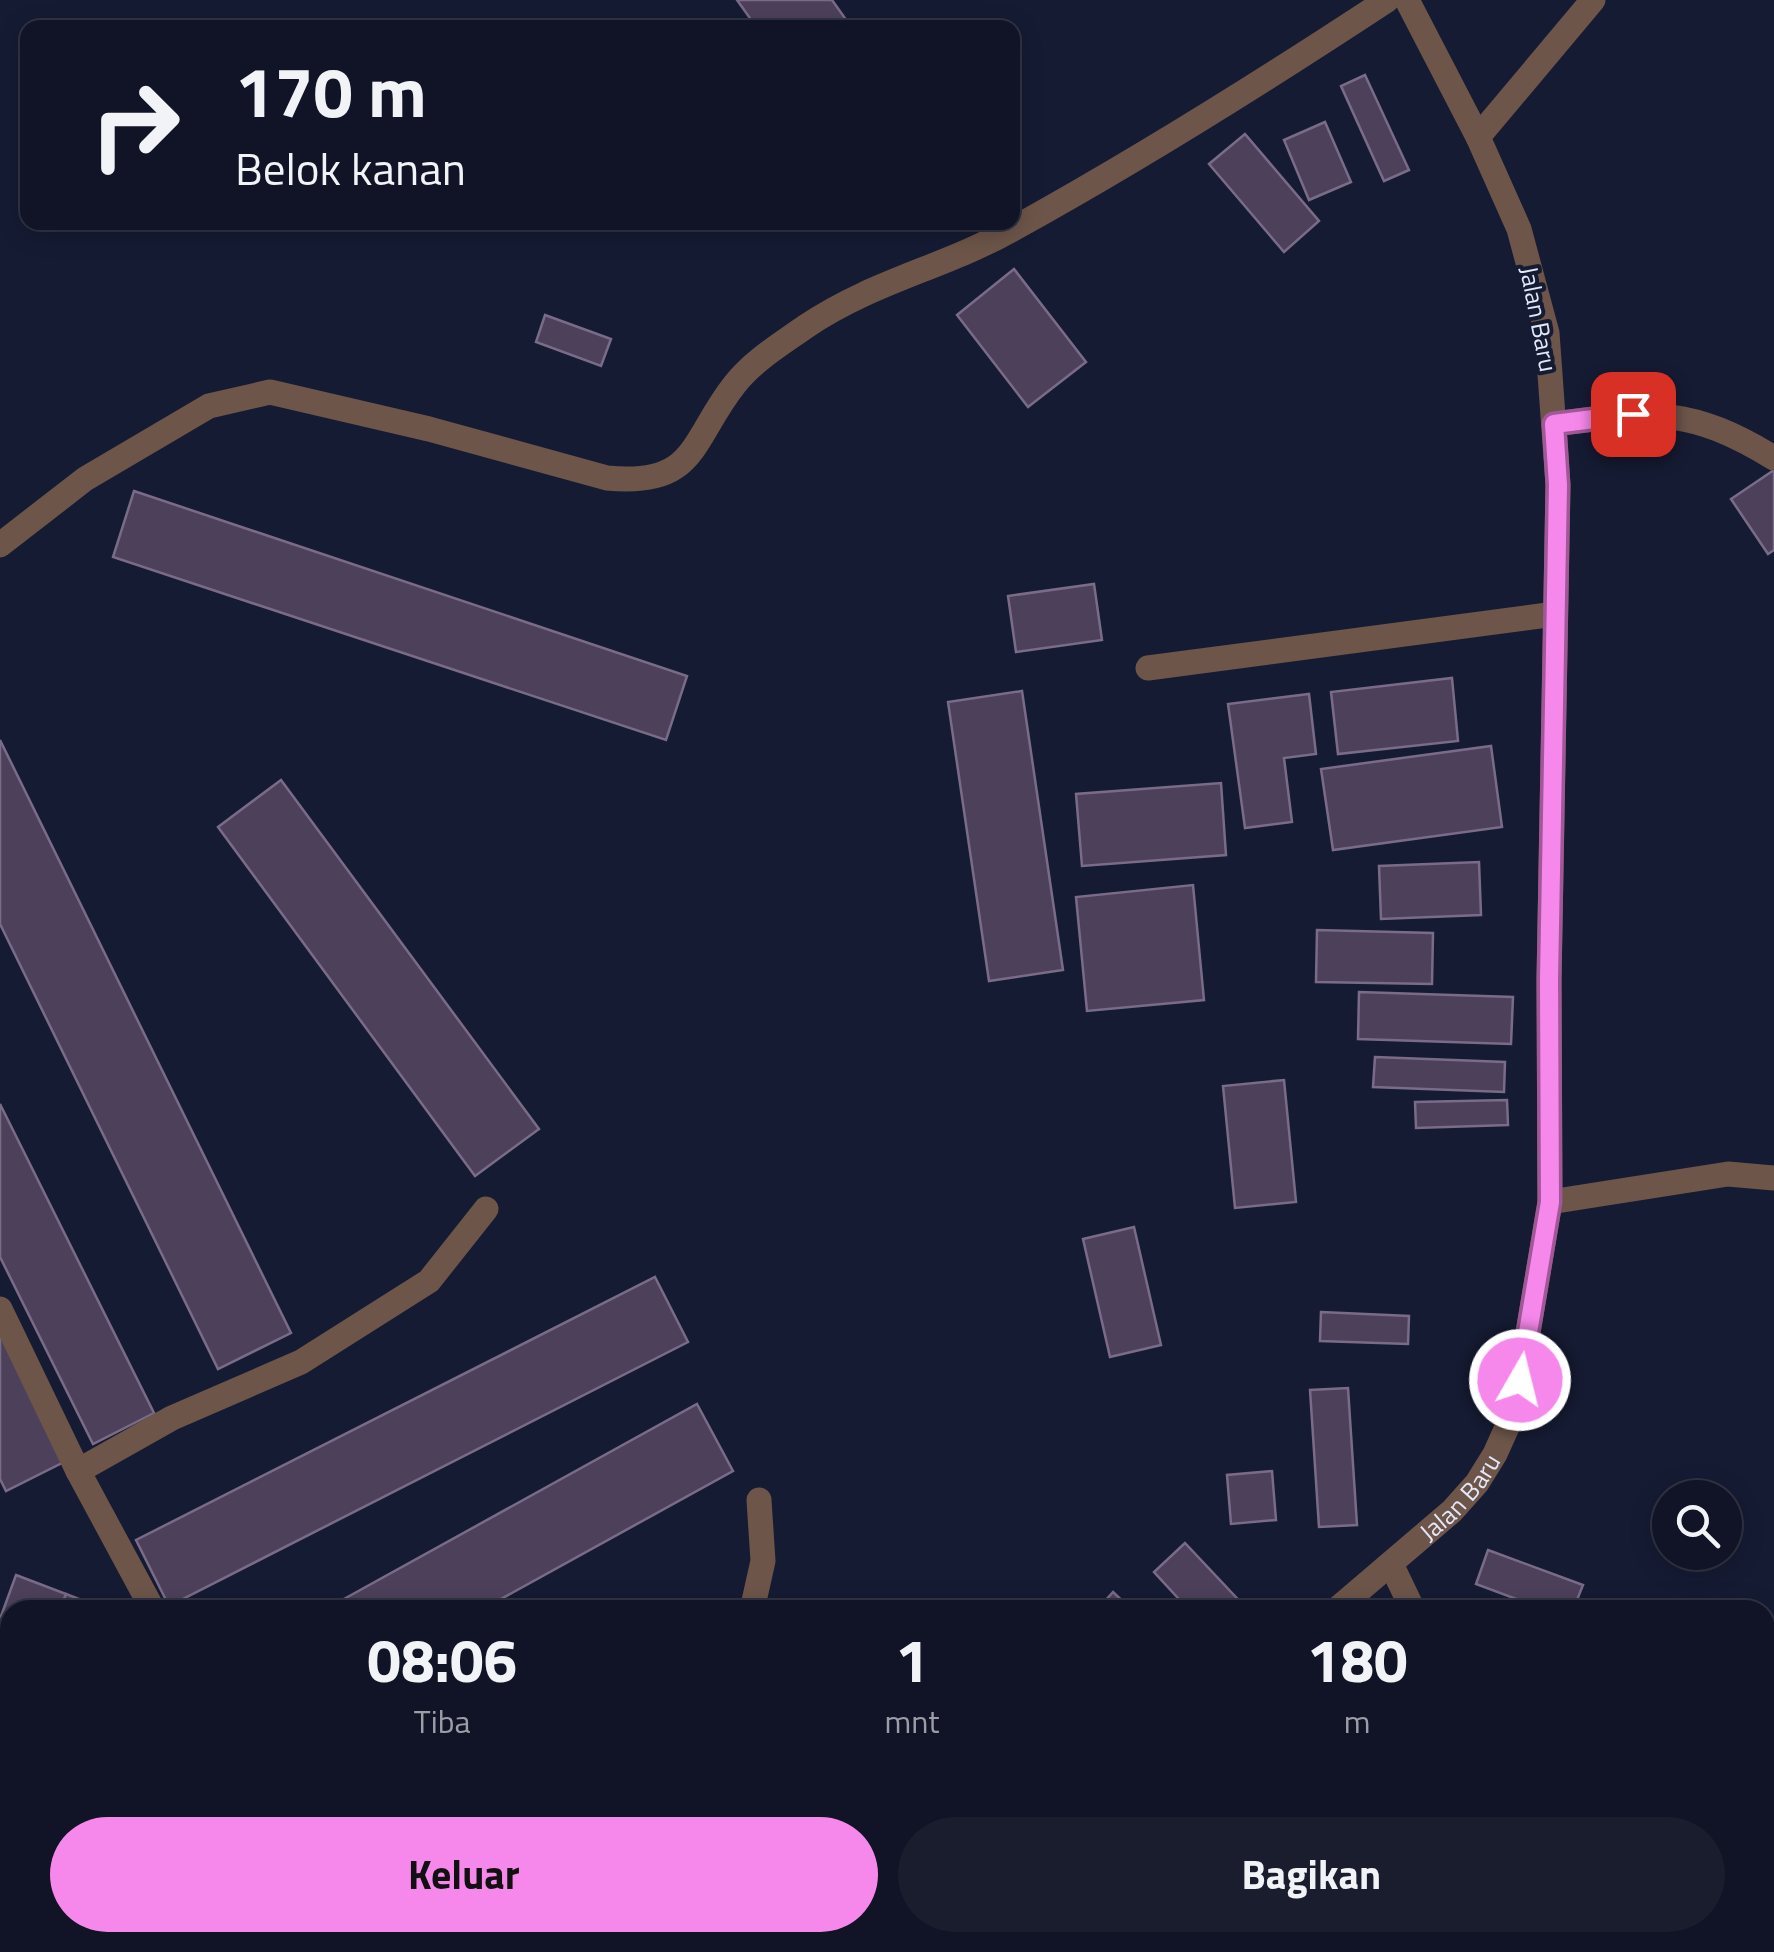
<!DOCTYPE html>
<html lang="id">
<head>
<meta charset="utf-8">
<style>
	:root { --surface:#101426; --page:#191d2e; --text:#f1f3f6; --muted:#9c9ea7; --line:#303343; --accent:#f788eb }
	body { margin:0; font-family:"Titillium Web",sans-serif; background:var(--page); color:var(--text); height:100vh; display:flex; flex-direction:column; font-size:38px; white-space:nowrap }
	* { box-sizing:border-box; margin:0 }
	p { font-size:32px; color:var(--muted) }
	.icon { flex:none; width:55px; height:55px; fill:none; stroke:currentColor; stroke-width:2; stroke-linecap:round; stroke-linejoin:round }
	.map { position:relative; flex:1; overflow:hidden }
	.side { position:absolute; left:0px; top:1600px; width:1775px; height:352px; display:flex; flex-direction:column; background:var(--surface); border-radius:30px 30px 0 0; box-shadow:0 5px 25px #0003,0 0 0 2px var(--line) }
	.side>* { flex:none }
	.guide { position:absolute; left:20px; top:20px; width:1000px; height:210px; border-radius:20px; box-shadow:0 5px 25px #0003,0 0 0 2px var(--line); background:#101426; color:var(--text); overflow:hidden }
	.buttons { position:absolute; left:1652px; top:1480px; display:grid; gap:20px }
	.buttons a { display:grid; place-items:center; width:90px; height:90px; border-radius:50%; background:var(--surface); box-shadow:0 5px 25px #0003,0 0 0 2px var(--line); font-size:50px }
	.pin { position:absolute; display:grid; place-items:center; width:85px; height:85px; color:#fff; margin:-42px; border-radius:20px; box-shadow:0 5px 15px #0006 }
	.me { position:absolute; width:110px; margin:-55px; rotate:8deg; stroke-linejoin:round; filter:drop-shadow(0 0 8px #0008) }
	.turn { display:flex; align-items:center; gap:35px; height:210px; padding:0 50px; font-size:45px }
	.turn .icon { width:130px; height:130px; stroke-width:2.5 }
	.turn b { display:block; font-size:70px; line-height:85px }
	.eta { display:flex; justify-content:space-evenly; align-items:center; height:170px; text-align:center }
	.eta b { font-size:60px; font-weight:700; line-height:70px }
	.cta { display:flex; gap:20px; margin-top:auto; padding:20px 50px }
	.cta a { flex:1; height:115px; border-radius:60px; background:var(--accent); color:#111; font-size:40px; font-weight:700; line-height:115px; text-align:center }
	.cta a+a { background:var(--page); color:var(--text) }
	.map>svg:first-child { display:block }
	.building { fill:#4d405b; stroke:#7a6c89; stroke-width:2.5 }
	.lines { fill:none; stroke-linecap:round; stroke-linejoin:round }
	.minor { stroke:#6d5549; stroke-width:25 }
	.route-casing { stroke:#a15899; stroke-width:25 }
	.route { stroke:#f788eb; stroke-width:18 }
	.labels { text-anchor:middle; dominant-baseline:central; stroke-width:8; stroke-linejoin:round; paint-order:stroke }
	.street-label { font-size:25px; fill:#e3e8f9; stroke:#151b33 }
</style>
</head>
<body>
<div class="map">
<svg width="1774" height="1952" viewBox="0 0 1774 1952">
	<rect width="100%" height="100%" fill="#151b33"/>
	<g class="building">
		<polygon points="737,0 832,0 852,28 757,28"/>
		<polygon points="1365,75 1409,170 1384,181 1341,86"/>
		<polygon points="1325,122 1351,182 1309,200 1284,140"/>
		<polygon points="1245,134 1319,221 1284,252 1209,164"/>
		<polygon points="1014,269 1086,362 1028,407 957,315"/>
		<polygon points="545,315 611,339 601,366 536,342"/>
		<polygon points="1774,470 1774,550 1768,554 1731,499"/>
		<polygon points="134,491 687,676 666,740 113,557"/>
		<polygon points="1094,584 1102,640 1016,652 1008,596"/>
		<polygon points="1452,678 1458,741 1338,754 1331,692"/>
		<polygon points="1022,691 1063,970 989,981 948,702"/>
		<polygon points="1309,694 1316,754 1284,758 1292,822 1245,828 1228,704"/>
		<polygon points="0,740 291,1333 218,1369 0,924"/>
		<polygon points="1491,746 1502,827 1333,850 1321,769"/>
		<polygon points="281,780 539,1129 475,1176 218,827"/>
		<polygon points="1221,783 1226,855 1082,866 1076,794"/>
		<polygon points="1479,862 1481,915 1381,919 1379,866"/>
		<polygon points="1193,885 1204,1000 1087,1011 1076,897"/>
		<polygon points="1317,930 1433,933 1432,984 1316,982"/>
		<polygon points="1359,992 1513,997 1511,1044 1358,1039"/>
		<polygon points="1375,1057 1505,1062 1504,1092 1373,1087"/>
		<polygon points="1284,1080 1296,1202 1235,1208 1223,1086"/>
		<polygon points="1507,1100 1508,1125 1416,1128 1415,1102"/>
		<polygon points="0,1104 154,1413 93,1444 0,1257"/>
		<polygon points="1134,1227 1161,1345 1110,1357 1083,1239"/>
		<polygon points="655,1277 688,1342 169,1606 136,1540"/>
		<polygon points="1321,1312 1409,1316 1408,1344 1320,1341"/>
		<polygon points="0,1327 66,1461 6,1491 0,1479"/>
		<polygon points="1348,1388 1357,1525 1319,1527 1310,1390"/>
		<polygon points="697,1404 733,1471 481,1610 324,1610"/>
		<polygon points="1272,1471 1276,1520 1231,1524 1227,1475"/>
		<polygon points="1185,1543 1248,1610 1189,1610 1154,1572"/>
		<polygon points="1488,1550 1583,1585 1573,1610 1546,1610 1476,1584"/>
		<polygon points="16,1575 66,1594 60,1610 10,1610 10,1651 0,1647 0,1619"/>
		<polygon points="1113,1592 1132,1610 1097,1610"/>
		<polygon points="66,1594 107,1610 60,1610"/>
		<polygon points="143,1942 187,1942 197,1952 135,1952"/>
		<polygon points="755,1942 850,1942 845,1952 775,1952"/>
		<polygon points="925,1942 1002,1942 1014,1949 1013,1952 920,1952"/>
		<polygon points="1324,1942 1374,1942 1377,1952 1327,1952"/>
	</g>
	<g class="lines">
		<g class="minor">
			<polyline points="1478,137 1593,0"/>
			<path d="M1554,424c97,-12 133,-19 220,34"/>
			<path d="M0,545l85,-66 124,-73 61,-14 159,37 178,49c90,9 83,-37 128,-94 18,-23 46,-40 70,-57 68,-46 138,-59 206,-97 129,-71 253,-149 376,-230"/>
			<polyline points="1148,668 1555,614"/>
			<polyline points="1550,1202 1728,1174 1774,1178"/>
			<polyline points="0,1309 78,1471 153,1610"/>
			<polyline points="78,1471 172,1418 301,1362 429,1281 486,1209"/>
			<polyline points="1391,1564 1413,1610"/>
			<polyline points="752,1610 763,1561 759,1500"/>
			<path id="s1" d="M1336,1610l116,-99 25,-28 18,-29 13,-29 12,-45 30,-178 -1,-222 9,-495 -11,-152 -28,-104 -41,-92 -71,-137"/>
			<polyline points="0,1678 10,1681"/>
			<polyline points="337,1942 343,1952"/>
			<polyline points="1471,1942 1476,1952"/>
			<polyline points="1740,1942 1747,1952"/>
			<polyline points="417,1952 423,1942"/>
			<polyline points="1057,1952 1062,1942"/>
		</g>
	</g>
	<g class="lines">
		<g class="route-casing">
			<polyline id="route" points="1520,1380 1550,1202 1549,980 1558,485 1554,424 1633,414"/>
		</g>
		<use href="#route" class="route"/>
	</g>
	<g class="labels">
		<g class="street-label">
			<text transform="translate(1539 319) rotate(79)">Jalan Baru</text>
			<text stroke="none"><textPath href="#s1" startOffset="168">Jalan Baru</textPath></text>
		</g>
	</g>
</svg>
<div class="buttons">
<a><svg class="icon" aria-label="search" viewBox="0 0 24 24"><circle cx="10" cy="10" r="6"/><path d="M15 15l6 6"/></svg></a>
</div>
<div class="pin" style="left:1633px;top:414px;background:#d93025"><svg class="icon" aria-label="arrive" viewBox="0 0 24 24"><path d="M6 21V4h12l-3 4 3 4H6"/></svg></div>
<svg class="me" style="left:1520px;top:1380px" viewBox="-20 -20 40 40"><circle r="17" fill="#f788eb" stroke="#fff" stroke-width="3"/><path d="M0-11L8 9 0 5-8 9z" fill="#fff"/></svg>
<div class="guide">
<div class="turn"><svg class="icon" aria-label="right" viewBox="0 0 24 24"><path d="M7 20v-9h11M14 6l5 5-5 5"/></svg><div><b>170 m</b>Belok kanan</div></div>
</div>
<section class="side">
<div class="eta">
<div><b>08:06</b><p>Tiba</p></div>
<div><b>1</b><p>mnt</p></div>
<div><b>180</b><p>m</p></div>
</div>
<div class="cta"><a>Keluar</a><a>Bagikan</a></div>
</section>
</div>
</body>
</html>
